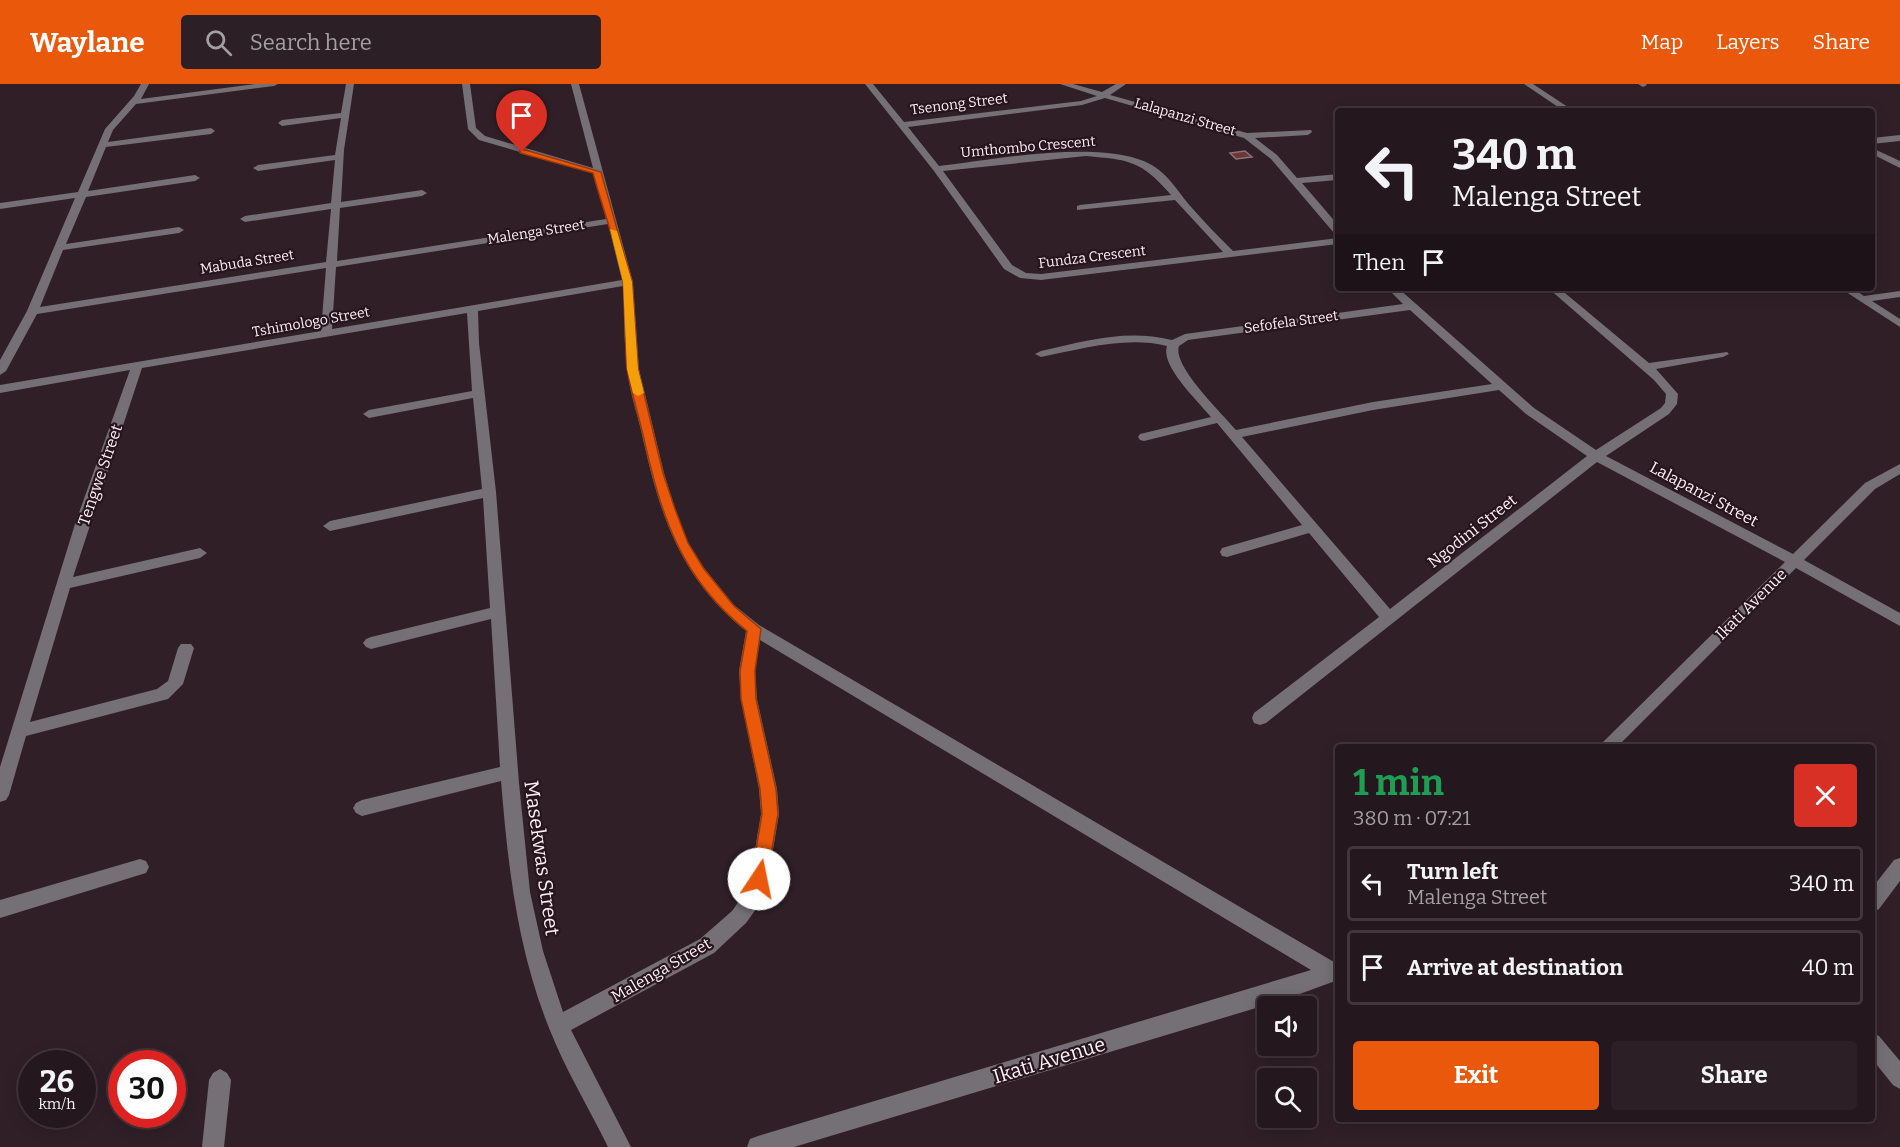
<!DOCTYPE html>
<html lang="en">
<head>
<meta charset="utf-8">
<style>
	:root { --surface:#24171d; --page:#2c2026; --text:#f1f3f6; --muted:#a39fa4; --line:#41363b; --accent:#ea580c }
	body { margin:0; font-family:Bitter,serif; background:var(--page); color:var(--text); height:100vh; display:flex; flex-direction:column; font-size:22px; white-space:nowrap }
	* { box-sizing:border-box; margin:0 }
	p { font-size:20px; color:var(--muted) }
	.icon { flex:none; width:33px; height:33px; fill:none; stroke:currentColor; stroke-width:2; stroke-linecap:round; stroke-linejoin:round }
	.map { position:relative; flex:1; overflow:hidden }
	.side { position:absolute; left:1335px; top:660px; width:540px; height:378px; display:flex; flex-direction:column; background:var(--surface); border-radius:6px; box-shadow:0 3px 15px #0003,0 0 0 2px var(--line) }
	.side>* { flex:none }
	.guide { position:absolute; left:1335px; top:24px; width:540px; height:183px; border-radius:6px; box-shadow:0 3px 15px #0003,0 0 0 2px var(--line); background:#24171d; color:var(--text); overflow:hidden }
	.fabs { position:absolute; left:1257px; top:912px; display:grid; gap:12px }
	.fabs a { display:grid; place-items:center; width:60px; height:60px; border-radius:6px; background:var(--surface); box-shadow:0 3px 15px #0003,0 0 0 2px var(--line); font-size:30px }
	.speed { position:absolute; left:18px; top:966px; display:flex; gap:12px; font-size:30px; font-weight:700; text-align:center }
	.speed>* { display:grid; place-content:center; width:78px; height:78px; border-radius:50%; background:var(--surface); box-shadow:0 3px 15px #0003,0 0 0 2px var(--line); line-height:1 }
	.speed small { font-size:15px; font-weight:400 }
	.speed .limit { border:9px solid #d22; background:#fff; color:#111 }
	.pin { position:absolute; display:grid; place-items:center; width:51px; height:51px; color:#fff; margin:-62px -26px; border-radius:50% 50% 50% 0; rotate:-45deg; box-shadow:0 0 6px #0007 }
	.pin .icon { rotate:45deg }
	.me { position:absolute; width:66px; margin:-33px; rotate:11deg; stroke-linejoin:round; filter:drop-shadow(0 0 4px #0008) }
	.turn { display:flex; align-items:center; gap:21px; height:126px; padding:0 18px; font-size:27px }
	.turn .icon { width:78px; height:78px; stroke-width:2.5 }
	.turn b { display:block; font-size:42px; line-height:51px }
	.then { display:flex; align-items:center; height:57px; padding:0 18px; background:#0003; gap:12px; font-size:22px }
	.round { display:grid; place-items:center; flex:none; width:63px; height:63px; border-radius:6px; background:var(--page) }
	.summary { display:flex; align-items:center; justify-content:space-between; height:102px; padding:0 18px }
	h1 { font-size:36px; font-weight:700; line-height:45px; color:#1e9e55 }
	.action { display:flex; gap:12px; margin-top:auto; padding:12px 18px }
	.action a { flex:1; height:69px; border-radius:6px; background:var(--accent); color:#fff; font-size:24px; font-weight:700; line-height:69px; text-align:center }
	.action a+a { background:var(--page); color:var(--text) }
	ul { padding:0; list-style:none }
	li { display:flex; align-items:center; gap:18px; height:75px; margin:0 12px 9px; padding:0 6px; border:3px solid var(--line); border-radius:6px }
	li div { flex:1 }
	li b { display:block; font-size:22px }
	li em { font-style:normal }
	header { display:flex; align-items:center; gap:36px; box-sizing:border-box; height:84px; padding:0 30px; background:var(--accent); color:#fff }
	header strong { font-size:28px }
	nav { display:flex; gap:33px; margin-inline-start:auto; font-size:21px }
	.search { width:420px; height:54px; background:var(--page); display:flex; align-items:center; gap:15px; box-sizing:border-box; padding:0 21px; border-radius:6px; color:var(--muted); font-size:22px }
	.map>svg:first-child { display:block }
	.building { fill:#6c3638; stroke:#8c7574; stroke-width:1.5 }
	.lines { fill:none; stroke-linecap:round; stroke-linejoin:round }
	.minor { fill:#756f76; fill-rule:evenodd }
	.route { fill:#ea580c; stroke:#983908; stroke-width:1.5 }
	.slow { fill:#f59e0b }
	.labels { text-anchor:middle; dominant-baseline:central; stroke-width:4.5; stroke-linejoin:round; paint-order:stroke }
	.far-street-label { font-size:14px; fill:#fcf0f5; stroke:#26151d }
	.street-label { font-size:16px; fill:#fcf0f5; stroke:#26151d }
	.near-street-label { font-size:20px; fill:#fcf0f5; stroke:#26151d }
</style>
</head>
<body>
<header>
<strong>Waylane</strong>
<div class="search"><svg class="icon" aria-label="search" viewBox="0 0 24 24"><circle cx="10" cy="10" r="6"/><path d="M15 15l6 6"/></svg>Search here</div>
<nav><a>Map</a><a>Layers</a><a>Share</a></nav>
</header>
<div class="map">
<svg width="1900" height="1063" viewBox="0 0 1900 1063">
	<rect width="100%" height="100%" fill="#301f27"/>
	<polygon class="building" points="1245,67 1252,73 1236,75 1230,69"/>
	<g class="lines">
		<g class="minor">
			<path d="M141,0h8l-8,15 114,-15h23l-4,2 -138,18 -23,26 -5,12 103,-14 4,3 -4,3 -105,13 -18,44 107,-16 5,3 -5,3 -109,16 -20,47 113,-17 5,3 -5,3 -116,17 -23,57 286,-45 5,-53 -86,13 -5,-3 5,-3 86,-13 4,-43 -77,11 -5,-3 5,-3 77,-10 6,-37 -59,8 -4,-3 4,-3 59,-7 5,-29h8l-10,66 -3,52 81,-12 5,3 -5,3 -82,12 -3,53 269,-42 -11,-45 -116,-34 -11,-11 -6,-45h8l6,44 9,8 108,32 -22,-84h8l54,198 6,87 25,104 11,36 13,34 16,25 30,37 25,20 575,337 4,-1v19l-52,19 -492,148h-47l3,-8 8,-3 553,-166 -551,-330 -5,31 2,28 20,90 2,25 -11,65 -9,26 -13,18 -32,30 -143,77 60,117h-23c-19,-39 -43,-78 -59,-119 -32,-80 -41,-162 -48,-247l-139,35 -6,-3 -3,-5 3,-5 6,-3 138,-33 -9,-148 -120,30 -5,-2 -3,-4 3,-4 5,-2 119,-29 -7,-110 -153,33 -7,-5 7,-5 152,-32 -9,-91 -104,20 -6,-4 6,-4 103,-19 -5,-78 -325,55 -69,209 127,-29 7,5 -7,5 -130,30 -40,134 127,-33 11,-8 10,-33 3,-4h10l3,4 -11,36 -15,15 -142,37 -17,59 -3,5 -6,2v-35l75,-243 55,-154 -130,23v-8l321,-54 5,-63 -289,46 -31,57 -6,4v-15l27,-49 48,-113 -75,11v-6l78,-11 27,-63 29,-33zM608,140l14,56 -290,49 4,-62zM623,202c1,27 1,55 4,82 2,21 9,42 14,62 18,82 37,146 105,201l-7,40 2,28 18,90 2,25 -11,65 -6,15 -12,17 -32,28 -137,73 -20,-61 -13,-59 -11,-109 -23,-291 -17,-149 -1,-32z"/>
			<path d="M865,0h8l31,38 177,-21 16,-5 -37,-12h13l29,8 14,-8h10l-16,11 137,38 64,-3 1,2 -4,3 -53,3 22,17 20,23 41,-4v6l-36,3 36,42v9l-4,-1 -63,-74 -27,-21 -139,-40 -23,7 -174,22 31,39c54,-6 178,-31 220,4 13,10 22,26 33,38 13,15 27,29 41,43l105,-13v6l-297,36 -21,-2 -16,-9 -70,-98zM1086,72c43,4 55,4 85,39l-91,10 -3,1v4l98,-10 48,52 -182,22 -15,-1 -14,-8 -69,-94z"/>
			<polygon points="1524,0 1533,0 1574,27 1564,27"/>
			<polygon points="1638,0 1646,0 1647,1 1643,3"/>
			<polygon points="1900,51 1900,57 1872,60 1872,54"/>
			<polygon points="1872,64 1900,77 1900,84 1872,70"/>
			<path d="M1387,204h11l136,120 62,42 65,-42 4,-5 1,-9 -12,-14 -106,-92h11l90,75 78,-11 2,2 -6,3 -67,12 22,25 -1,10 -8,10 -63,42 187,98 72,-71 35,-19v10l-25,15 -71,71 96,53v13l-104,-58 -179,179h-19l187,-185 -188,-100 -331,261 -6,2 -6,-2 -2,-5 2,-5 125,-96 -70,-84 -82,24 -5,-1 -2,-4 2,-4 80,-23 -85,-102 -73,18 -4,-1 -2,-3 2,-3 71,-17c-12,-15 -51,-51 -44,-71 -42,-10 -84,3 -126,11l-6,-3 6,-3c46,-10 84,-22 131,-11l13,-6 218,-30zM1410,226l82,74 -119,18 -137,28c-13,-16 -64,-64 -57,-84l9,-6zM1499,306l27,24 61,42 -197,153 -148,-172 131,-27z"/>
			<polygon points="1840,204 1852,204 1864,212 1900,207 1900,213 1872,217 1900,235 1900,243"/>
			<polygon points="1900,774 1900,797 1879,825 1872,828 1872,804 1894,776"/>
			<polygon points="140,775 146,777 149,783 146,789 0,834 0,816"/>
			<polygon points="1872,949 1879,952 1900,977 1900,1005 1893,1001 1872,975"/>
			<polygon points="220,985 227,989 231,996 224,1063 202,1063 209,996 213,989"/>
		</g>
	</g>
	<path class="route" d="M522,65l79,23 31,110 6,87 25,104 12,36 13,34 16,26 30,37 27,23 -6,42 1,28 20,90 2,25 -11,65 -2,5 -6,2 -6,-2 -2,-5 11,-65 -2,-25 -19,-90 -1,-28 7,-40c-67,-53 -86,-116 -104,-196 -5,-22 -12,-44 -16,-66 -3,-28 0,-58 -4,-86 -5,-35 -21,-76 -30,-110l-73,-20v-3z"/>
	<polygon class="slow" points="610,145 617,147 632,198 638,285 644,309 638,312 633,309 627,285 623,198"/>
	<g class="labels">
		<g class="far-street-label">
			<text transform="translate(959 20) rotate(-7)">Tsenong Street</text>
			<text transform="translate(1185 33) rotate(16)">Lalapanzi Street</text>
			<text transform="translate(1028 63) rotate(-5)">Umthombo Crescent</text>
			<text transform="translate(536 148) rotate(-9)">Malenga Street</text>
			<text transform="translate(1092 173) rotate(-7)">Fundza Crescent</text>
			<text transform="translate(247 178) rotate(-9)">Mabuda Street</text>
			<text transform="translate(311 238) rotate(-10)">Tshimologo Street</text>
			<text transform="translate(1291 238) rotate(-8)">Sefofela Street</text>
		</g>
		<g class="street-label">
			<text transform="translate(100 391) rotate(-71)">Tengwe Street</text>
			<text transform="translate(1704 410) rotate(28)">Lalapanzi Street</text>
			<text transform="translate(1472 447) rotate(-38)">Ngodini Street</text>
			<text transform="translate(1751 520) rotate(-45)">Ikati Avenue</text>
			<text transform="translate(661 886) rotate(-30)">Malenga Street</text>
		</g>
		<g class="near-street-label">
			<text transform="translate(542 774) rotate(82)">Masekwas Street</text>
			<text transform="translate(1049 976) rotate(-17)">Ikati Avenue</text>
		</g>
	</g>
</svg>
<div class="fabs">
<a><svg class="icon" aria-label="sound" viewBox="0 0 24 24"><path d="M4 9h4l5-4v14l-5-4H4zM17 9q2 3 0 6"/></svg></a>
<a><svg class="icon" aria-label="search" viewBox="0 0 24 24"><circle cx="10" cy="10" r="6"/><path d="M15 15l6 6"/></svg></a>
</div>
<div class="speed"><div>26<small>km/h</small></div><div class="limit">30</div></div>
<div class="pin" style="left:522px;top:68px;background:#d93025"><svg class="icon" aria-label="arrive" viewBox="0 0 24 24"><path d="M6 21V4h12l-3 4 3 4H6"/></svg></div>
<svg class="me" style="left:759px;top:795px" viewBox="-20 -20 40 40"><circle r="19" fill="#fff"/><path d="M0-13L10 11 0 6-10 11z" fill="#ea580c"/></svg>
<div class="guide">
<div class="turn"><svg class="icon" aria-label="left" viewBox="0 0 24 24"><path d="M17 20v-9H6M10 6l-5 5 5 5"/></svg><div><b>340 m</b>Malenga Street</div></div>
<div class="then">Then<svg class="icon" aria-label="arrive" viewBox="0 0 24 24"><path d="M6 21V4h12l-3 4 3 4H6"/></svg></div>
</div>
<section class="side">
<div class="summary"><div><h1>1 min</h1><p>380 m · 07:21</p></div><a class="round" style="background:#d93025;color:#fff"><svg class="icon" aria-label="close" viewBox="0 0 24 24"><path d="M6 6l12 12M18 6L6 18"/></svg></a></div>
<ul>
<li><svg class="icon" aria-label="left" viewBox="0 0 24 24"><path d="M17 20v-9H6M10 6l-5 5 5 5"/></svg><div><b>Turn left</b><p>Malenga Street</p></div><em>340 m</em></li>
<li><svg class="icon" aria-label="arrive" viewBox="0 0 24 24"><path d="M6 21V4h12l-3 4 3 4H6"/></svg><div><b>Arrive at destination</b></div><em>40 m</em></li>
</ul>
<div class="action"><a>Exit</a><a>Share</a></div>
</section>
</div>
</body>
</html>
